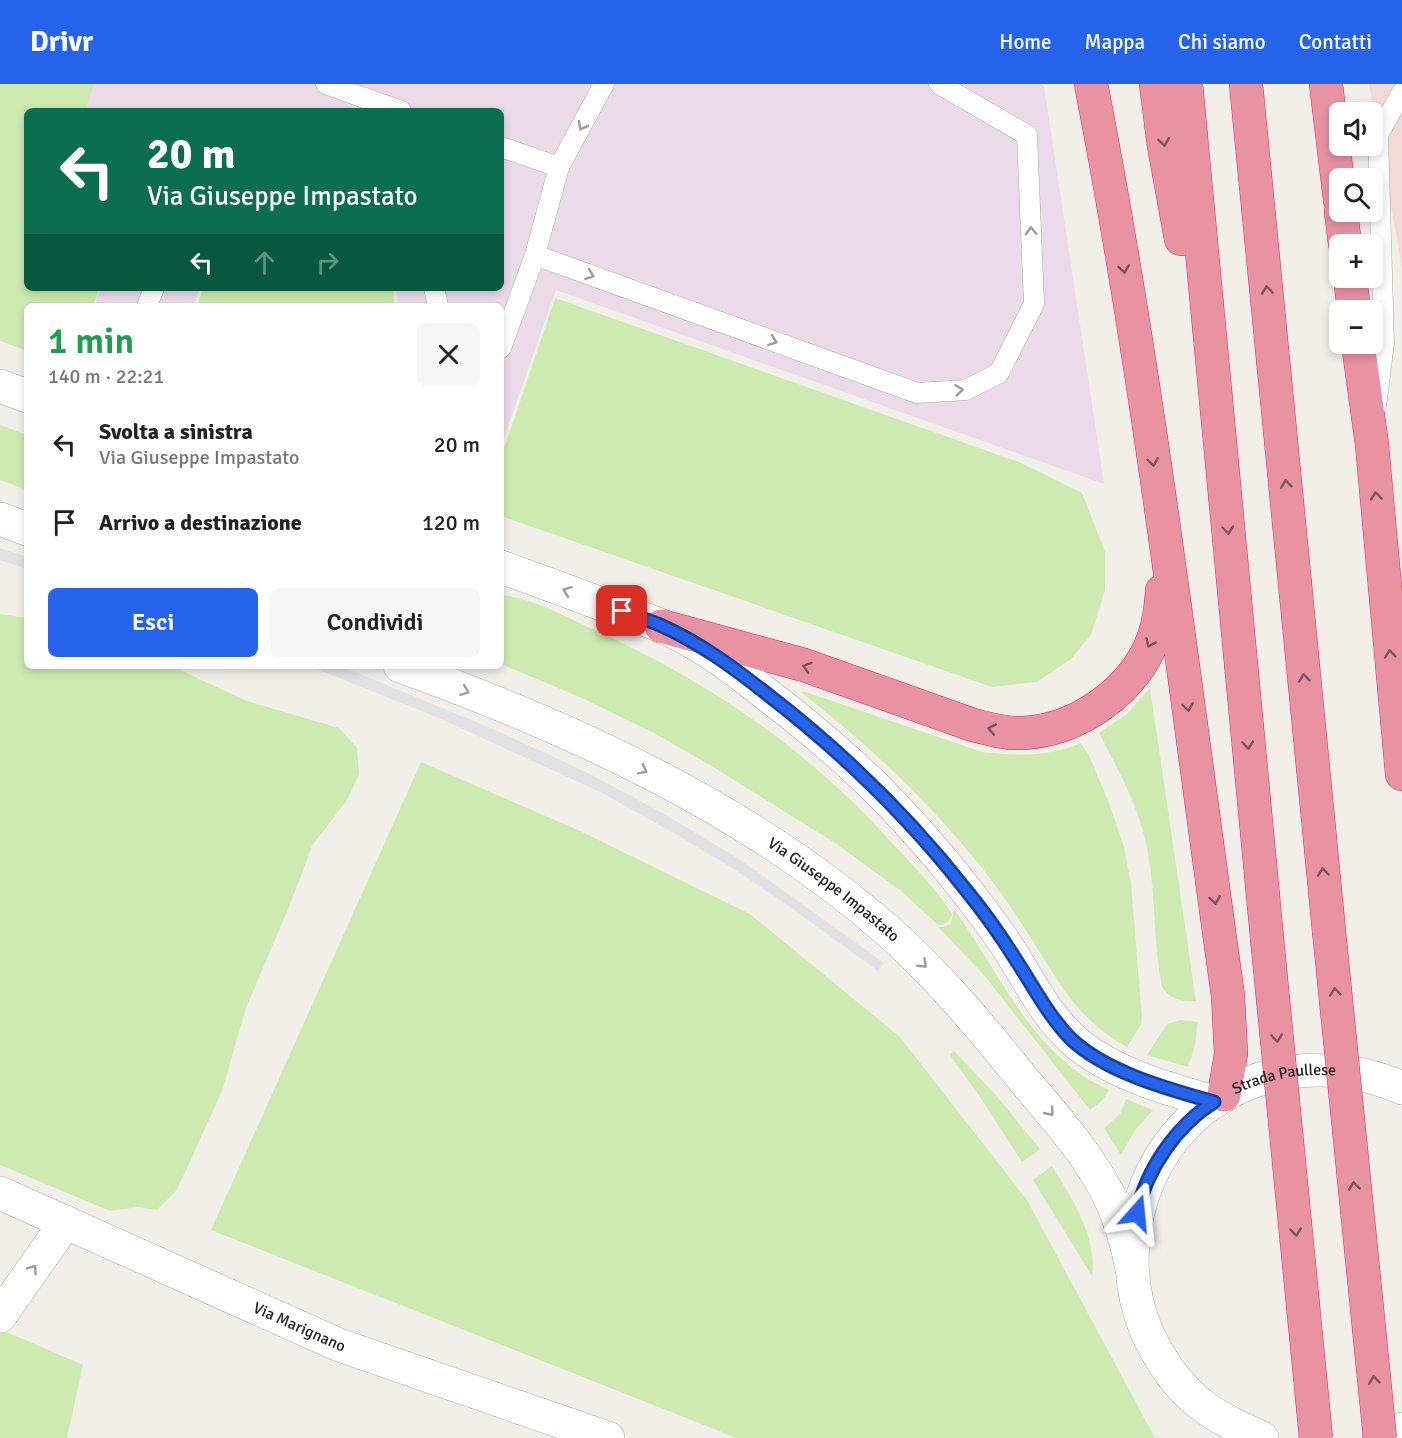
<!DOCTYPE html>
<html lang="it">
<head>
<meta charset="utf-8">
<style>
	:root { --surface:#fff; --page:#f6f6f6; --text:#222; --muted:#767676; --accent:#2563eb }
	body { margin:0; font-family:Signika,sans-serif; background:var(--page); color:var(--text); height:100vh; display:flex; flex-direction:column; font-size:22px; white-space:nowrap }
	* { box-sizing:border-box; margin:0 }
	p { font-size:20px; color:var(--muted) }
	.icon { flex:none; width:33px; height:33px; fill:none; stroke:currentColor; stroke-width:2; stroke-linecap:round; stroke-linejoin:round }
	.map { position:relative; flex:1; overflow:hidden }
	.panel { position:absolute; left:24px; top:219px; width:480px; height:366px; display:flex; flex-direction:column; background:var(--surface); border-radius:9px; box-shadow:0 3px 9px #0003 }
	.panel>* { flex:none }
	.guide { position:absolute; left:24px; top:24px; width:480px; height:183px; border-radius:9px; box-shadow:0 3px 9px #0003; background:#0b6e4f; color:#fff; overflow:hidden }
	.buttons { position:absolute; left:1329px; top:18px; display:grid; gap:12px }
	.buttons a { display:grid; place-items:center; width:54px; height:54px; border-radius:9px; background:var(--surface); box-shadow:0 3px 9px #0003; font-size:30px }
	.pin { position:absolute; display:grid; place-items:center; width:51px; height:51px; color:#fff; margin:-26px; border-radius:12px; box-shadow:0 3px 9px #0006 }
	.me { position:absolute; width:66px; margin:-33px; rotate:18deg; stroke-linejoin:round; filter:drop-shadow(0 0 4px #0008) }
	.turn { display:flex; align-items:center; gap:21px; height:126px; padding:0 24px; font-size:27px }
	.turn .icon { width:78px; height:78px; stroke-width:2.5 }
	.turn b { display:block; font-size:42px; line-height:51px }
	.lanes { display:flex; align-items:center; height:57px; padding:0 24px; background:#0003; justify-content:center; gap:30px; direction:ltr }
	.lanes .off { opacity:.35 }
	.round { display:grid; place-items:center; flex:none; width:63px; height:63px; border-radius:9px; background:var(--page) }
	.overview { display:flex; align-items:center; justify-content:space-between; height:102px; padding:0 24px }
	h1 { font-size:36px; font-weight:600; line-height:45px; color:#1e9e55 }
	.primary-button { display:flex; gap:12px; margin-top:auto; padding:12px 24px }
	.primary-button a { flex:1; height:69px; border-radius:9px; background:var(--accent); color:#fff; font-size:24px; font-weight:600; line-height:69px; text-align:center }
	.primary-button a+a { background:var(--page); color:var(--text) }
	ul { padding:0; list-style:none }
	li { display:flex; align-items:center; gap:18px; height:78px; padding:0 24px }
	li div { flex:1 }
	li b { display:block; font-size:22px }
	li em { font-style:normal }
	header { display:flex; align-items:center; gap:36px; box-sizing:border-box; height:84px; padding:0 30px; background:var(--accent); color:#fff }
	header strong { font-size:28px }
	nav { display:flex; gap:33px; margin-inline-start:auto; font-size:21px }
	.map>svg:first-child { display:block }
	.commercial { fill:#f2dad9 }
	.industrial { fill:#ebdbe8 }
	.grass { fill:#cdebb0 }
	.parking { fill:#e2e2e2 }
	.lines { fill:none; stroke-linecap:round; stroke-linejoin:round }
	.lane-casing { stroke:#a9a9a9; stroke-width:21 }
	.street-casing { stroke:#a9a9a9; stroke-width:34 }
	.highway-casing { stroke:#dc2a67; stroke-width:34 }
	.lane { stroke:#fff; stroke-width:20 }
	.street { stroke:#fff; stroke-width:33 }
	.highway { stroke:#e892a2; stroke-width:33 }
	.highway-bridge-casing { stroke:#dc2a67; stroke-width:34; stroke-linecap:butt }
	.highway-bridge { stroke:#e892a2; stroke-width:33 }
	.oneway { stroke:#9c9c9c }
	.oneway2 { stroke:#7b545c }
	.route-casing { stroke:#184099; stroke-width:15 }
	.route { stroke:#2563eb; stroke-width:10 }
	.labels { text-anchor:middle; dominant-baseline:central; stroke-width:4.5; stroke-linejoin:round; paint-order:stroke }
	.street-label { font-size:16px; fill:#222; stroke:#fff }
</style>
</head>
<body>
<header>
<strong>Drivr</strong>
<nav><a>Home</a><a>Mappa</a><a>Chi siamo</a><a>Contatti</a></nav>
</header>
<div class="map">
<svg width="1402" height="1354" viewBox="0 0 1402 1354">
	<rect width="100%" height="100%" fill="#f2efe9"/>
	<polygon class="commercial" points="1369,0 1402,0 1402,185 1401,178"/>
	<g class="industrial">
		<polygon points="0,0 1039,0 1044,2 1104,400 556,206 501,362 501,222 398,222 396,204 501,204 501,27 27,27"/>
		<polygon points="100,204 200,204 193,222 95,222"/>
	</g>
	<g class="grass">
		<polygon points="0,0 94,0 85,27 27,27 27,204 99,204 93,222 27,222 27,267 0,257"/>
		<polygon points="203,204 393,204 395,222 197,222"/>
		<polygon points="555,214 1019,378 1082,409 1105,468 1105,506 1091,551 1071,575 1037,598 992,603 501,432 501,374"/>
		<polygon points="0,341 27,351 27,406 0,396"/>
		<path d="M502,511c30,3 59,20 86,32 117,52 219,121 305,217 20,22 43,44 59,70l-3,7 -7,4 -5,-1 -36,-33 -66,-48 -120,-75 -61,-35 -72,-35 -81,-34z"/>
		<polygon points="0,530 27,534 27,582 171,582 247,617 339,644 357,664 359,690 347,716 312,762 291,818 246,924 222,1007 177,1106 157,1126 138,1123 110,1127 0,1081"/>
		<path d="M1150,604l46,313c-14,1 -26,-2 -34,-14 -9,-44 -6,-90 -14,-134 -7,-42 -29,-82 -49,-120l28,-19z"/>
		<path d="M803,607l179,61c35,4 66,5 99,-9l8,13 19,44 16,47 7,37 11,134 -1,6 -14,23c-49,-28 -64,-58 -93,-104 -16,-25 -33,-51 -52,-75 -52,-65 -114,-124 -180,-175z"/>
		<polygon points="421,678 578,746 750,830 900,953 1027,1116 1155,1354 737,1354 211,1146"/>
		<path d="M954,825c46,64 78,147 155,181 -5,9 -10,14 -19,20l-106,-135 -46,-48h6l7,-3z"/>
		<polygon points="1181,936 1198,938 1195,961 1188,983 1147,971 1167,940"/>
		<polygon points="954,967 995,1010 1040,1065 1022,1078 978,1010 952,974 950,970"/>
		<polygon points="1126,1015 1153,1026 1135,1046 1121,1071 1104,1044 1120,1030"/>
		<path d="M1052,1082c20,33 45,69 40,110l-59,-96z"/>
		<polygon points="0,1245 83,1281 67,1354 0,1354"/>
	</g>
	<g class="parking">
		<polygon points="0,464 27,473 27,485 0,476"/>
		<polygon points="309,582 338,582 360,590 493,645 588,689 666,731 742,777 884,879 878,887 790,823 734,785 667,745 600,708 439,634"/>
	</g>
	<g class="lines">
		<g class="lane-casing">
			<g id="lane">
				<polyline points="326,0 401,27"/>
				<polyline points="501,63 559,83 535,171 501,264"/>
				<polyline points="559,83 604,0"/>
				<polyline points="535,171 917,309 966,306 999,289 1034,220 1027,51 939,0"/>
				<polyline points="434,204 438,222"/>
				<polyline points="147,222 154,204"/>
				<polyline points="1376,322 1384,259 1378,51 1402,8"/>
			</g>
		</g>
		<g class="street-casing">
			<g id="street">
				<polyline points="0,302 27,312"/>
				<polyline points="0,435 27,445"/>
				<path d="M501,483c36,13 72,26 108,40 17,6 35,11 52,19 38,16 72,42 104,67 38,29 74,59 109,93 45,45 87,95 124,147 27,37 45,83 81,112 38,30 89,44 135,57"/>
				<path id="s1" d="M400,582c174,63 347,142 487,264 51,45 94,97 136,149 30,36 64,73 85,115 12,24 19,49 24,75"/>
				<path id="s2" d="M0,1109l339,152 269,93"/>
				<polyline points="0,1232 66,1138"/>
				<path id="s3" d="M1262,1354c-22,-10 -44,-20 -63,-35 -23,-19 -41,-46 -53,-73 -17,-41 -18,-87 -5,-129 35,-113 156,-160 261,-113"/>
				<polyline points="1379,1354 1402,1345"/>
			</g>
		</g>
		<g class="highway-casing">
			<g id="highway">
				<path d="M1091,0c59,302 94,608 137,912l3,58 -7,41"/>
				<polyline points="1156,0 1164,62 1181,155"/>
				<polyline points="1186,0 1267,854"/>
				<polyline points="1246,0 1329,847"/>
				<polyline points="1326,0 1340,116"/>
				<polyline points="1341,128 1345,160"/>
				<polyline points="1350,194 1354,226"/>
				<polyline points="1358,260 1372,361 1402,690"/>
				<path d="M661,542l143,39 169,60c16,4 33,9 50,8 56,-3 112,-43 131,-96 5,-15 7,-30 8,-46"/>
			</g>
		</g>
		<use href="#lane" class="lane"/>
		<use href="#street" class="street"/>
		<use href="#highway" class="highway"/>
		<g class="highway-bridge-casing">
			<g id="highway-bridge">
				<polyline points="1329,847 1380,1354"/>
				<polyline points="1267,854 1316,1354"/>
			</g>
		</g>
		<use href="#highway-bridge" class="highway-bridge"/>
	</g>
	<defs><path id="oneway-chevron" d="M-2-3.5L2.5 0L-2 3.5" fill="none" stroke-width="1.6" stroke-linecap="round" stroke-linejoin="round" transform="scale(1.5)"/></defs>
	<g class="oneway">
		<use href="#oneway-chevron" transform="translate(582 42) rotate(118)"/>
		<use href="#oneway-chevron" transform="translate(1031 147) rotate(-92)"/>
		<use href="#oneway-chevron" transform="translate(590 191) rotate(20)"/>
		<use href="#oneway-chevron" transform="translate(773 257) rotate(20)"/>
		<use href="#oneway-chevron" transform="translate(959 306) rotate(-7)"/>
		<use href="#oneway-chevron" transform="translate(567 507) rotate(-160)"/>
		<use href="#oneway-chevron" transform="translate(465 607) rotate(21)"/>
		<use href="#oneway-chevron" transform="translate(643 686) rotate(27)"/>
		<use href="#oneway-chevron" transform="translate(923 880) rotate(44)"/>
		<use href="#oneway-chevron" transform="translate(1050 1028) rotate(51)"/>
		<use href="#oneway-chevron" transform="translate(33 1185) rotate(-55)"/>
	</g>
	<g class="oneway2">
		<use href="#oneway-chevron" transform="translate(1164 58) rotate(82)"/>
		<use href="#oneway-chevron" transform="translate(1124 185) rotate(82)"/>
		<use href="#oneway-chevron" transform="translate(1267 206) rotate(-96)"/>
		<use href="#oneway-chevron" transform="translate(1153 378) rotate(82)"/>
		<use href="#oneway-chevron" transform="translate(1286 400) rotate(-96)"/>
		<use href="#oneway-chevron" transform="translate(1376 412) rotate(-95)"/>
		<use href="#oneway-chevron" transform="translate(1228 446) rotate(85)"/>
		<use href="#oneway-chevron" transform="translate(1150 559) rotate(114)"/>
		<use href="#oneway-chevron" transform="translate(1390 570) rotate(-95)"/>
		<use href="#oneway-chevron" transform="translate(807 583) rotate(-162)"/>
		<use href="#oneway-chevron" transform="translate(1304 594) rotate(-96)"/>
		<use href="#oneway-chevron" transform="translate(1188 623) rotate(82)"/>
		<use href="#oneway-chevron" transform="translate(992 645) rotate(-169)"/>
		<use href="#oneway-chevron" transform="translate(1248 661) rotate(85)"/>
		<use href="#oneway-chevron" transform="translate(1323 788) rotate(-96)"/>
		<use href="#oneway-chevron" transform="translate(1215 816) rotate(82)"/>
		<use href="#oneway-chevron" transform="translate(1335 908) rotate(-96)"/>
		<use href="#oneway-chevron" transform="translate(1277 954) rotate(84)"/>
		<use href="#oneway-chevron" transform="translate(1354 1102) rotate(-96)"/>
		<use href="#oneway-chevron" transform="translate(1296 1148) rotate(84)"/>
		<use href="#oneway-chevron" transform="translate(1374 1296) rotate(-96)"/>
	</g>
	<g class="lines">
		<g class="route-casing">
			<path id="route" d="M622,527c13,5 26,9 38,14 39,17 74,43 107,69 74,57 141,122 199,196 18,22 35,46 50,70 17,26 32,55 54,78 35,34 98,51 144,64 -38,24 -68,68 -77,111"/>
		</g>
		<use href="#route" class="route"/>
	</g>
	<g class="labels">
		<g class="street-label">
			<text stroke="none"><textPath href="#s1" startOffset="490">Via Giuseppe Impastato</textPath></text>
			<text stroke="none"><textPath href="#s3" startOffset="496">Strada Paullese</textPath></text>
			<text stroke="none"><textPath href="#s2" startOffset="328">Via Marignano</textPath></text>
		</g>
	</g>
</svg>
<div class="buttons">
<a><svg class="icon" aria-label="sound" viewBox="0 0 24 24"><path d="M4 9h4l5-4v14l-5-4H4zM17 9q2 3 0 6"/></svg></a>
<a><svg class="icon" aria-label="search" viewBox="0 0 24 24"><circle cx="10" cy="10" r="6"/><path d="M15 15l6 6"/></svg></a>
<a>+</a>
<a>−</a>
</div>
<div class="pin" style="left:622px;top:527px;background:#d93025"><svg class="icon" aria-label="arrive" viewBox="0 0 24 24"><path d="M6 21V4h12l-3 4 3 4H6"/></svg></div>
<svg class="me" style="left:1137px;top:1129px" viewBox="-20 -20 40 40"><path d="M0-17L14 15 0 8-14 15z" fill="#2563eb" stroke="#fff" stroke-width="4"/></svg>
<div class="guide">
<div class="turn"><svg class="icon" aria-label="left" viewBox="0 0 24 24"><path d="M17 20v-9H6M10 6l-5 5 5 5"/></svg><div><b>20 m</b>Via Giuseppe Impastato</div></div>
<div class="lanes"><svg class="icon" aria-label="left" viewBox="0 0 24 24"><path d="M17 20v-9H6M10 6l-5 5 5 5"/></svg><svg class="icon off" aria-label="ahead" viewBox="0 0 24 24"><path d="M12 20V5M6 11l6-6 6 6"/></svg><svg class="icon off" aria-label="right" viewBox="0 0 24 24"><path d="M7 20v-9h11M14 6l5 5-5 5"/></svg></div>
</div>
<section class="panel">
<div class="overview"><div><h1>1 min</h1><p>140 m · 22:21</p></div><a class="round"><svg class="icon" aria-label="close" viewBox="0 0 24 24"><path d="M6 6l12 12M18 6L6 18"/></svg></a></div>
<ul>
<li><svg class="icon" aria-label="left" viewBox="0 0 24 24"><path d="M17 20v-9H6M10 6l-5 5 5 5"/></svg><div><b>Svolta a sinistra</b><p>Via Giuseppe Impastato</p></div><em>20 m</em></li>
<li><svg class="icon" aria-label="arrive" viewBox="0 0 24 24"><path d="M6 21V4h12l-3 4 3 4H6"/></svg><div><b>Arrivo a destinazione</b></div><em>120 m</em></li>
</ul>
<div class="primary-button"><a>Esci</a><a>Condividi</a></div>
</section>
</div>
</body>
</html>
